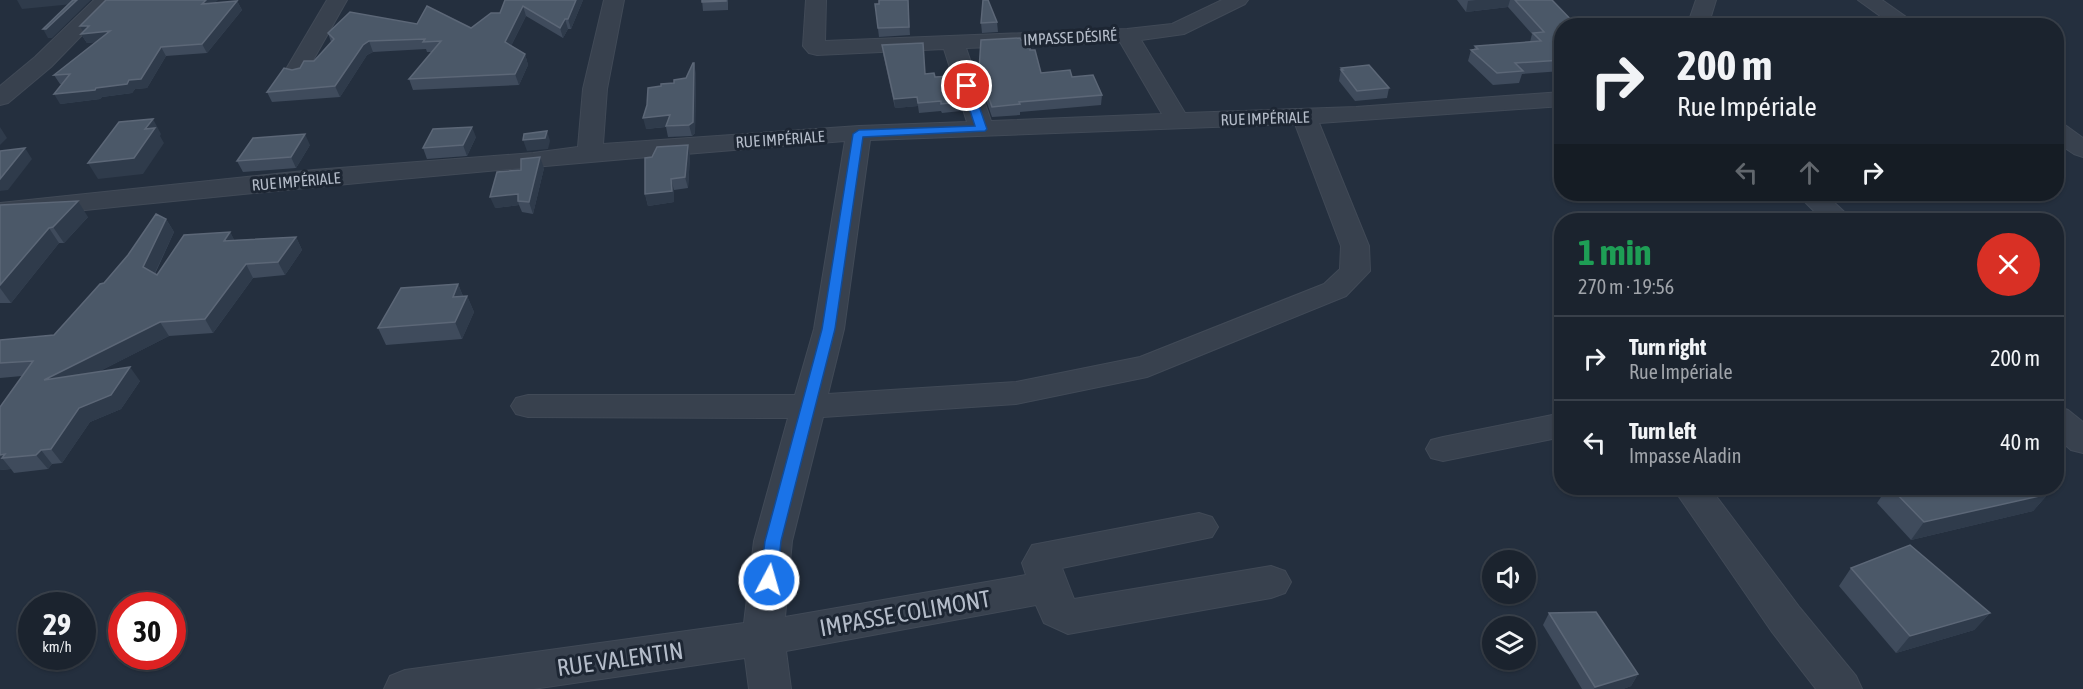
<!DOCTYPE html>
<html lang="en">
<head>
<meta charset="utf-8">
<style>
	:root { --surface:#1b232e; --page:#242b36; --text:#f1f3f6; --muted:#a0a4aa; --line:#39404a }
	body { margin:0; font-family:"Asap Condensed",sans-serif; background:var(--page); color:var(--text); height:100vh; display:flex; flex-direction:column; font-size:22px; white-space:nowrap }
	* { box-sizing:border-box; margin:0 }
	p { font-size:20px; color:var(--muted) }
	.icon { flex:none; width:33px; height:33px; fill:none; stroke:currentColor; stroke-width:2; stroke-linecap:round; stroke-linejoin:round }
	.map { position:relative; flex:1; overflow:hidden }
	.drawer { position:absolute; left:1554px; top:213px; width:510px; height:282px; display:flex; flex-direction:column; background:var(--surface); border-radius:24px; box-shadow:0 2px 4px #0004,0 0 0 2px var(--line) }
	.drawer>* { flex:none }
	.top-card { position:absolute; left:1554px; top:18px; width:510px; height:183px; border-radius:24px; box-shadow:0 2px 4px #0004,0 0 0 2px var(--line); background:#1b232e; color:var(--text); overflow:hidden }
	.fabs { position:absolute; left:1482px; top:550px; display:grid; gap:12px }
	.fabs a { display:grid; place-items:center; width:54px; height:54px; border-radius:50%; background:var(--surface); box-shadow:0 2px 4px #0004,0 0 0 2px var(--line); font-size:30px }
	.speed { position:absolute; left:18px; top:592px; display:flex; gap:12px; font-size:30px; font-weight:700; text-align:center }
	.speed>* { display:grid; place-content:center; width:78px; height:78px; border-radius:50%; background:var(--surface); box-shadow:0 2px 4px #0004,0 0 0 2px var(--line); line-height:1 }
	.speed small { font-size:15px; font-weight:400 }
	.speed .limit { border:9px solid #d22; background:#fff; color:#111 }
	.pin { position:absolute; display:grid; place-items:center; width:51px; height:51px; color:#fff; margin:-26px; border:3px solid #fff; border-radius:50%; box-shadow:0 2px 6px #0007 }
	.me { position:absolute; width:66px; margin:-33px; rotate:6deg; stroke-linejoin:round; filter:drop-shadow(0 0 4px #0008) }
	.turn { display:flex; align-items:center; gap:21px; height:126px; padding:0 24px; font-size:27px }
	.turn .icon { width:78px; height:78px; stroke-width:2.5 }
	.turn b { display:block; font-size:42px; line-height:51px }
	.lanes { display:flex; align-items:center; height:57px; padding:0 24px; background:#0003; justify-content:center; gap:30px; direction:ltr }
	.lanes .off { opacity:.35 }
	.round { display:grid; place-items:center; flex:none; width:63px; height:63px; border-radius:32px; background:var(--page) }
	.head { display:flex; align-items:center; justify-content:space-between; height:102px; padding:0 24px }
	h1 { font-size:36px; font-weight:700; line-height:45px; color:#1e9e55 }
	ul { padding:0; list-style:none }
	li { display:flex; align-items:center; gap:18px; height:84px; padding:0 24px; border-top:2px solid var(--line) }
	li div { flex:1 }
	li b { display:block; font-size:22px }
	li em { font-style:normal }
	.map>svg:first-child { display:block }
	.lines { fill:none; stroke-linecap:round; stroke-linejoin:round }
	.minor-casing { stroke:#414a57; stroke-width:2 }
	.minor { fill:#38414e; fill-rule:evenodd }
	.wall { fill:#3f4b5c }
	.shaded-wall { fill:#2f3b4b }
	.building { fill:#4b5868; stroke:#5c6777; stroke-width:1.5 }
	.route { fill:#1a73e8; stroke:#114b97; stroke-width:1.5 }
	.labels { text-anchor:middle; dominant-baseline:central; stroke-width:6; stroke-linejoin:round; paint-order:stroke }
	.far-street-label { font-size:16px; fill:#b4bcc9; stroke:#1d2633 }
	.near-street-label { font-size:24px; fill:#b4bcc9; stroke:#1d2633 }
</style>
</head>
<body>
<div class="map">
<svg width="2083" height="689" viewBox="0 0 2083 689">
	<rect width="100%" height="100%" fill="#242f3e"/>
	<g class="lines">
		<g class="minor-casing">
			<g id="minor">
				<polygon points="94,0 116,0 51,67 8,103 0,105 0,86 35,57"/>
				<polygon points="327,0 347,0 304,76 296,78 288,76 285,71"/>
				<path d="M604,0h20l-17,89 -4,55 256,-18 108,-4 -23,-73 -127,6 -8,-2 -6,-7 3,-46h20l-1,41 302,-12 45,-5 50,-24h26l-3,4 -61,30 -43,6 44,73 171,-6 206,-15v14l-243,17 50,123 1,25 -24,25 -199,81 -131,27 -193,13 -31,124 -7,76 241,-42 -4,-12 10,-18 167,-32 13,4 6,10 -6,10 -150,31 12,31 197,-33 14,5 6,11 -6,11 -14,5 -203,36 -24,-11 -8,-18 -250,46 5,38h-42l-4,-31 -212,31h-149l6,-13 15,-6 339,-47 10,-82 34,-123 -260,-1 -12,-3 -5,-8 5,-8 12,-3h267l19,-66 31,-188c-282,22 -563,48 -845,78v-16l314,-33 219,-17 45,-6 5,-58zM1120,42l42,72 -171,7 -25,-73zM1295,124l46,122 -1,23 -16,15 -184,73 -124,25 -188,12 16,-65 26,-189z"/>
				<polygon points="1696,0 1716,0 1708,26 1687,26"/>
				<polygon points="1858,0 1882,0 1919,26 1894,26"/>
				<polygon points="2056,123 2065,125 2083,138 2083,157 2074,154 2056,142"/>
				<polygon points="1797,194 1825,194 1853,220 1823,220"/>
				<polygon points="2056,406 2068,410 2083,422 2083,453 2071,450 2056,437"/>
				<polygon points="1562,413 1562,437 1443,461 1431,458 1426,449 1431,440 1443,437"/>
				<polygon points="1673,488 1710,488 1800,608 1856,676 1862,689 1816,689 1772,632"/>
			</g>
		</g>
		<use href="#minor" class="minor"/>
	</g>
	<g class="wall">
		<polygon points="505,0 583,0 571,29 568,29 563,38 526,16 511,46 525,54 528,65 519,85 413,90 409,79 432,52 427,52 426,49 373,52 367,55 340,97 272,102 267,92 292,70 300,68 314,61 331,42 328,33 417,24 471,28 500,13"/>
		<polygon points="702,0 728,0 728,10 703,11"/>
		<polygon points="908,0 910,35 879,37 875,4"/>
		<polygon points="1457,0 1552,0 1562,26 1562,71 1522,74 1519,83 1493,85 1468,61 1471,50 1474,49 1475,46 1530,42 1532,34 1508,7 1466,12"/>
		<polygon points="237,1 242,10 207,53 166,56 147,88 135,89 132,93 102,97 100,99 60,104 63,84 60,84 54,75 96,42 87,43 81,34 215,3"/>
		<polygon points="997,22 998,32 982,33 981,23"/>
		<polygon points="1021,40 1030,50 1041,73 1072,77 1102,95 1101,105 1020,112 1020,115 992,117 979,80 979,70"/>
		<polygon points="882,45 925,74 935,77 961,102 961,111 942,113 941,111 919,113 918,106 895,108 883,54"/>
		<polygon points="1341,68 1389,88 1387,98 1355,101 1339,81"/>
		<polygon points="696,73 695,133 692,136 668,137 666,127 646,129 647,105 661,86 674,83 686,78"/>
		<polygon points="476,137 467,156 427,159 423,148"/>
		<polygon points="310,145 296,168 243,172 237,161"/>
		<polygon points="688,145 690,156 688,188 674,190 674,202 648,206 645,194 652,157"/>
		<polygon points="544,168 533,214 522,212 519,205 495,208"/>
		<polygon points="0,205 88,217 64,243 59,243 11,303 0,303"/>
		<polygon points="166,219 174,232 155,274 157,275 230,232 234,240 296,237 302,250 285,275 253,278 213,333 169,336 98,372 140,381 121,409 90,422 62,463 52,464 48,469 14,473 11,469 0,470 0,407 22,376 0,378 0,340 54,335"/>
		<polygon points="458,284 463,296 467,296 474,312 462,339 386,345 378,328"/>
		<polygon points="1887,488 2039,488 2048,494 2033,511 1911,540 1877,503"/>
		<polygon points="1851,568 1990,613 1974,630 1896,653 1839,586"/>
		<polygon points="1549,613 1638,674 1631,686 1623,689 1582,689 1543,625"/>
	</g>
	<g class="shaded-wall">
		<polygon points="17,0 91,0 52,38 48,38 43,29 73,4 22,9"/>
		<polygon points="206,0 218,0 206,13 202,4"/>
		<polygon points="576,0 583,0 571,29 568,19"/>
		<polygon points="1476,0 1510,0 1508,7 1466,12 1468,1"/>
		<polygon points="237,1 242,10 207,53 202,44"/>
		<polygon points="523,6 526,16 508,52 505,42"/>
		<polygon points="565,19 568,29 563,38 560,28"/>
		<polygon points="80,26 89,26 110,31 115,40 87,43 81,34 84,33"/>
		<polygon points="369,41 373,52 367,55 340,97 335,86 363,45"/>
		<polygon points="161,47 166,56 147,88 135,89 132,93 102,97 100,99 60,104 54,94 96,88 129,80"/>
		<polygon points="525,54 528,65 519,85 515,74"/>
		<polygon points="694,63 696,73 695,133 692,136 689,125"/>
		<polygon points="917,97 918,106 895,108 894,99"/>
		<polygon points="670,115 673,126 646,129 643,118"/>
		<polygon points="153,119 161,134 160,136 164,143 143,174 98,179 88,163 145,129"/>
		<polygon points="0,127 7,138 0,145"/>
		<polygon points="472,127 476,137 467,156 463,145"/>
		<polygon points="547,131 550,141 548,149 527,151 523,140"/>
		<polygon points="305,134 310,145 296,168 291,157"/>
		<polygon points="688,145 690,156 688,188 685,177"/>
		<polygon points="25,148 32,159 8,190 0,191 0,179"/>
		<polygon points="540,157 544,168 533,214 529,202"/>
		<polygon points="671,179 674,190 674,202 648,206 645,194"/>
		<polygon points="518,194 518,201 519,205 495,208 490,197"/>
		<polygon points="78,201 88,217 64,243 53,227"/>
		<polygon points="166,219 174,232 151,281 143,267"/>
		<polygon points="49,228 59,243 11,303 0,288 0,285"/>
		<polygon points="230,232 237,245 224,241"/>
		<polygon points="296,237 302,250 285,275 278,262"/>
		<polygon points="246,264 253,278 213,333 205,319"/>
		<polygon points="458,284 465,301 467,296 474,312 462,339 455,322 453,297"/>
		<polygon points="160,322 169,336 55,394 44,380"/>
		<polygon points="130,367 140,381 121,409 90,422 62,463 51,449 79,408"/>
		<polygon points="41,450 52,464 48,469 36,455"/>
		<polygon points="5,454 2,458 11,469 0,470 0,455"/>
		<polygon points="2048,494 2033,511 1911,540 1924,522"/>
		<polygon points="1990,613 1974,630 1896,653 1910,636"/>
		<polygon points="1638,674 1631,686 1623,689 1594,689 1595,687"/>
	</g>
	<g class="building">
		<polygon points="73,0 77,0 46,29 43,29"/>
		<polygon points="106,0 206,0 202,4 237,1 202,44 161,47 141,79 129,80 127,84 96,88 95,90 54,94 70,74 54,75 110,31 81,34 89,26 80,26"/>
		<polygon points="505,0 576,0 568,19 565,19 560,28 523,6 505,42 525,54 515,74 409,79 441,41 423,42 425,39 369,41 363,45 335,86 267,92 284,68 292,70 300,68 304,61 314,61 334,39 328,33 350,12 417,24 427,6 471,28 491,13 500,13"/>
		<polygon points="702,0 726,0 726,1 702,2"/>
		<polygon points="879,0 908,0 909,27 878,28 875,4 879,4"/>
		<polygon points="983,0 988,0 997,22 981,23"/>
		<polygon points="1515,0 1552,0 1577,26 1562,26 1562,60 1515,63 1523,71 1497,73 1471,50 1478,49 1475,46 1541,41 1533,33 1544,32"/>
		<polygon points="1020,38 1021,40 1030,41 1030,50 1035,50 1041,73 1070,70 1072,77 1093,75 1102,95 1019,102 1020,104 992,107 979,70 981,40"/>
		<polygon points="923,43 925,74 934,73 935,77 952,76 961,102 941,104 941,101 918,103 917,97 894,99 882,45"/>
		<polygon points="693,63 694,63 693,122 689,125 666,126 670,115 643,118 647,105 648,88 661,86 661,84 674,83 674,80 686,78"/>
		<polygon points="1369,65 1389,88 1357,91 1341,70 1343,70 1341,68"/>
		<polygon points="153,119 145,129 155,128 134,158 88,163 119,122"/>
		<polygon points="472,127 463,145 423,148 433,129"/>
		<polygon points="547,131 545,138 523,140 524,134"/>
		<polygon points="305,134 291,157 237,161 253,138"/>
		<polygon points="688,145 685,177 671,179 672,191 645,194 645,158 652,157 657,147"/>
		<polygon points="25,148 0,179 0,151"/>
		<polygon points="540,157 529,202 518,201 518,194 490,197 497,172 521,170 521,159"/>
		<polygon points="78,201 53,227 49,228 0,285 0,205"/>
		<polygon points="156,214 166,219 143,267 157,275 184,235 230,232 224,241 296,237 278,262 246,264 205,319 160,322 44,380 130,367 111,395 79,408 51,449 41,450 36,455 2,458 5,454 0,455 0,407 33,361 0,363 0,340 54,335 100,284 104,283 128,255"/>
		<polygon points="458,284 453,297 467,296 455,322 378,328 401,288"/>
		<polygon points="1891,488 2039,488 2048,494 1924,522"/>
		<polygon points="1910,545 1990,613 1910,636 1851,568"/>
		<polygon points="1596,612 1638,674 1595,687 1549,613"/>
	</g>
	<polygon class="route" points="967,83 972,86 987,129 985,131 863,137 835,329 781,541 777,580 775,585 769,587 763,585 760,580 765,541 822,329 853,134 859,130 975,126 962,86"/>
	<g class="labels">
		<g class="far-street-label">
			<text transform="translate(1070 37) rotate(-3)">IMPASSE DÉSIRÉ</text>
			<text transform="translate(1265 118) rotate(-2)">RUE IMPÉRIALE</text>
			<text transform="translate(780 139) rotate(-4)">RUE IMPÉRIALE</text>
			<text transform="translate(296 181) rotate(-5)">RUE IMPÉRIALE</text>
		</g>
		<g class="near-street-label">
			<text transform="translate(905 613) rotate(-10)">IMPASSE COLIMONT</text>
			<text transform="translate(620 659) rotate(-8)">RUE VALENTIN</text>
		</g>
	</g>
</svg>
<div class="fabs">
<a><svg class="icon" aria-label="sound" viewBox="0 0 24 24"><path d="M4 9h4l5-4v14l-5-4H4zM17 9q2 3 0 6"/></svg></a>
<a><svg class="icon" aria-label="layers" viewBox="0 0 24 24"><path d="M12 4l9 5-9 5-9-5zM3 14l9 5 9-5"/></svg></a>
</div>
<div class="speed"><div>29<small>km/h</small></div><div class="limit">30</div></div>
<div class="pin" style="left:967px;top:86px;background:#d93025"><svg class="icon" aria-label="arrive" viewBox="0 0 24 24"><path d="M6 21V4h12l-3 4 3 4H6"/></svg></div>
<svg class="me" style="left:769px;top:580px" viewBox="-20 -20 40 40"><circle r="17" fill="#1a73e8" stroke="#fff" stroke-width="3"/><path d="M0-11L8 9 0 5-8 9z" fill="#fff"/></svg>
<div class="top-card">
<div class="turn"><svg class="icon" aria-label="right" viewBox="0 0 24 24"><path d="M7 20v-9h11M14 6l5 5-5 5"/></svg><div><b>200 m</b>Rue Impériale</div></div>
<div class="lanes"><svg class="icon off" aria-label="left" viewBox="0 0 24 24"><path d="M17 20v-9H6M10 6l-5 5 5 5"/></svg><svg class="icon off" aria-label="ahead" viewBox="0 0 24 24"><path d="M12 20V5M6 11l6-6 6 6"/></svg><svg class="icon" aria-label="right" viewBox="0 0 24 24"><path d="M7 20v-9h11M14 6l5 5-5 5"/></svg></div>
</div>
<section class="drawer">
<div class="head"><div><h1>1 min</h1><p>270 m · 19:56</p></div><a class="round" style="background:#d93025;color:#fff"><svg class="icon" aria-label="close" viewBox="0 0 24 24"><path d="M6 6l12 12M18 6L6 18"/></svg></a></div>
<ul>
<li><svg class="icon" aria-label="right" viewBox="0 0 24 24"><path d="M7 20v-9h11M14 6l5 5-5 5"/></svg><div><b>Turn right</b><p>Rue Impériale</p></div><em>200 m</em></li>
<li><svg class="icon" aria-label="left" viewBox="0 0 24 24"><path d="M17 20v-9H6M10 6l-5 5 5 5"/></svg><div><b>Turn left</b><p>Impasse Aladin</p></div><em>40 m</em></li>
</ul>
</section>
</div>
</body>
</html>
